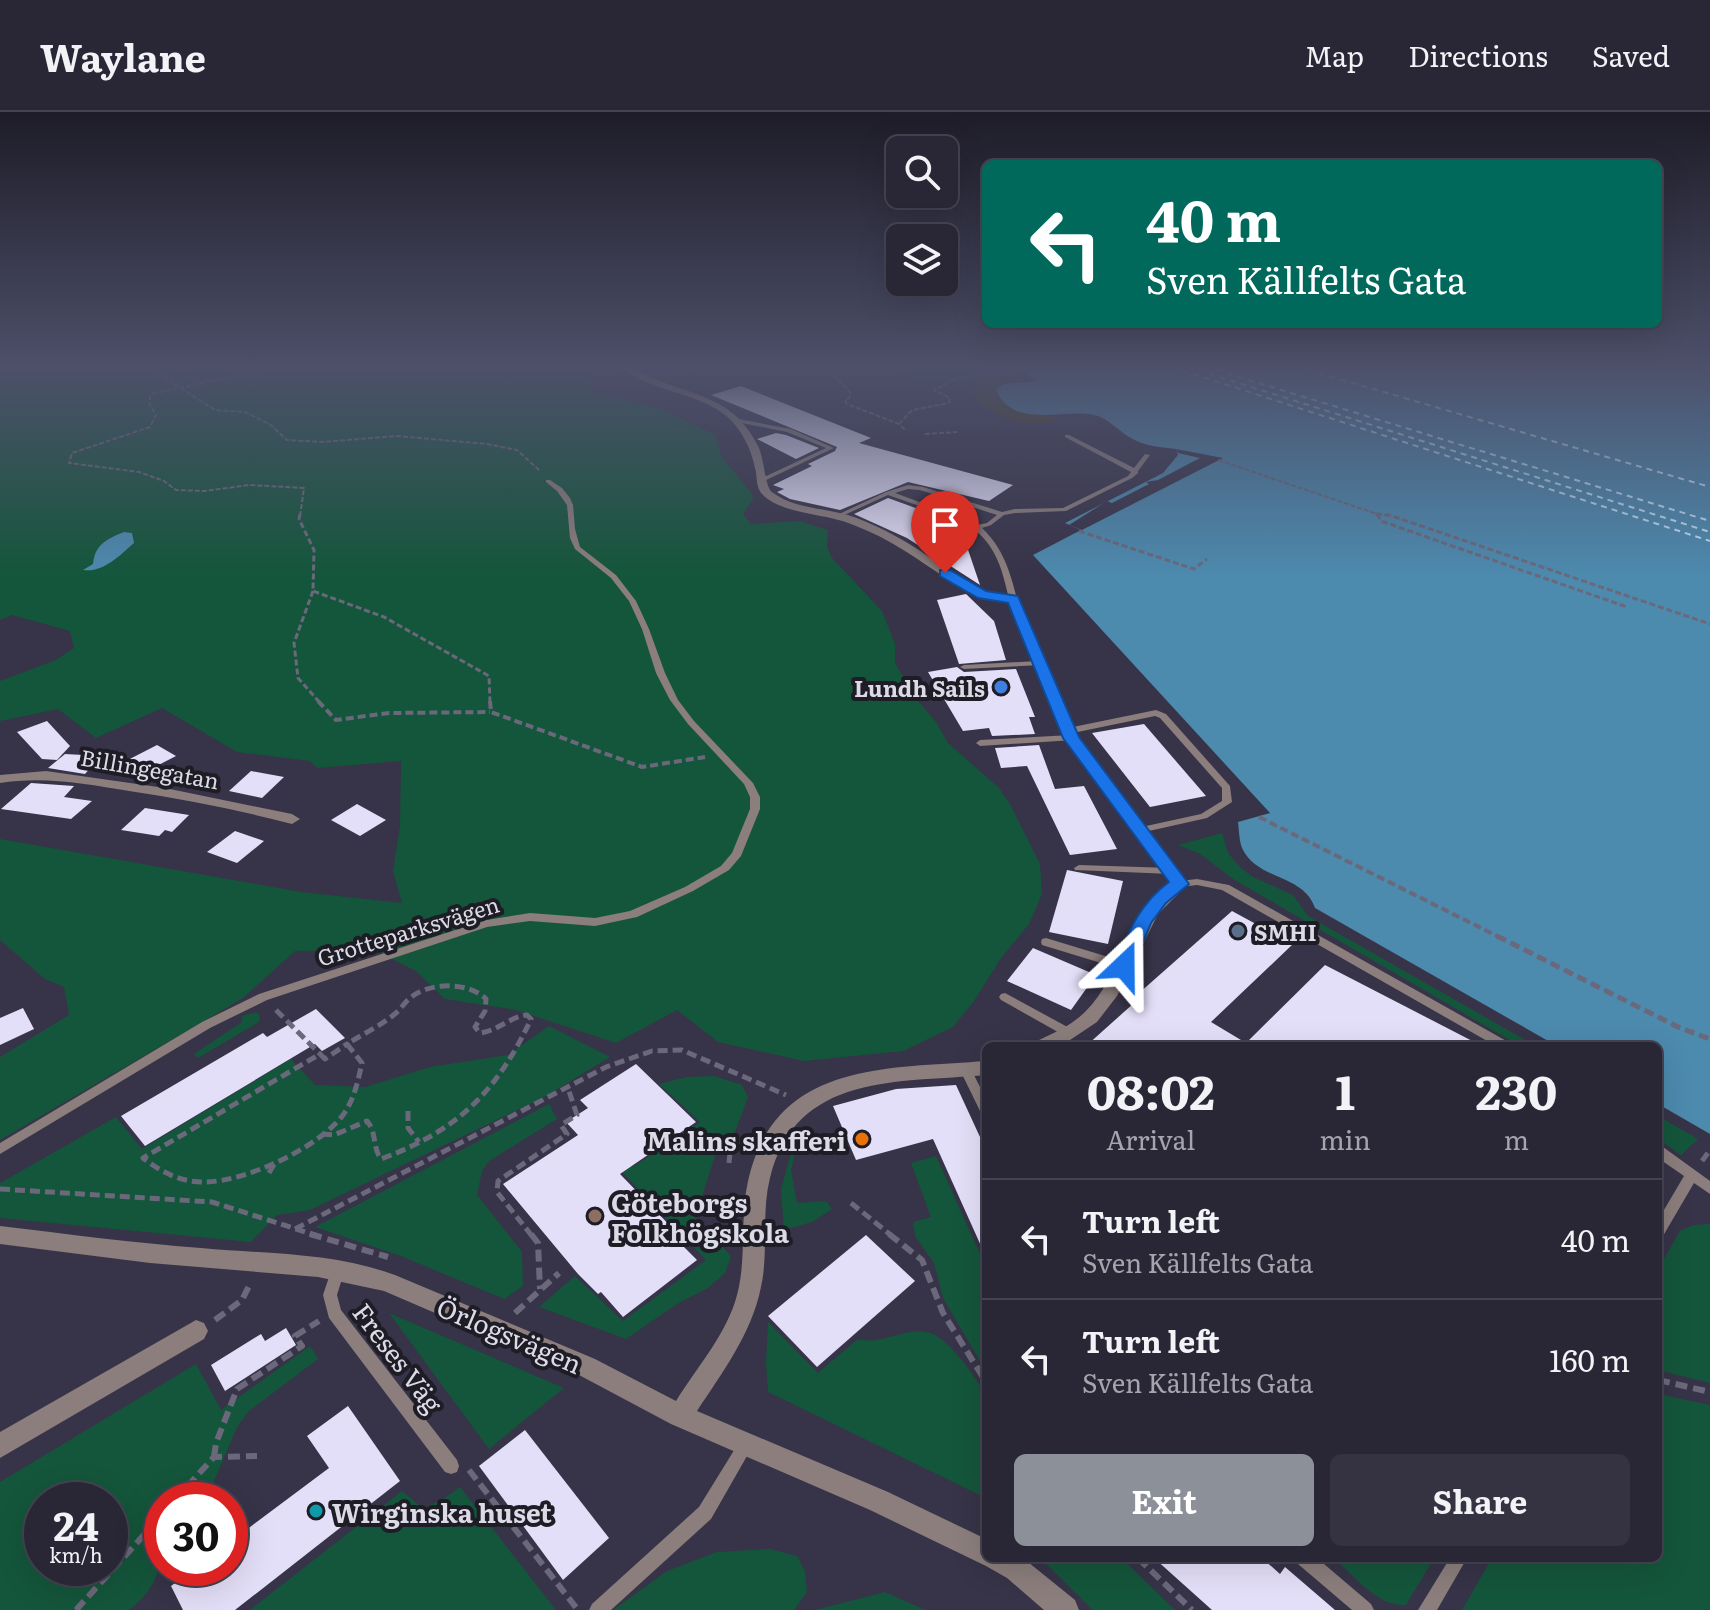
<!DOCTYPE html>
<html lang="en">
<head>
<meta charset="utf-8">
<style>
	:root { --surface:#292636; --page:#353242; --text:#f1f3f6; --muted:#a5a5ad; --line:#454351; --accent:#8c9099 }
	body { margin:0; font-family:Literata,serif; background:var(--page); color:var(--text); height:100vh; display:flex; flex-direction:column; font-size:30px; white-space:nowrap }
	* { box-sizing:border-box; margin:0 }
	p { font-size:26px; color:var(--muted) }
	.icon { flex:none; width:44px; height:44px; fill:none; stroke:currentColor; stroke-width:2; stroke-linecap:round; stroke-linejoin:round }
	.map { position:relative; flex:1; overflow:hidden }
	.sheet { position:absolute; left:982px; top:930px; width:680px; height:520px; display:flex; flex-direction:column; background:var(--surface); border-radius:12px; box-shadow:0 8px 32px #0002,0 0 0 2px var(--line) }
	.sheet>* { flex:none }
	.guide { position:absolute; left:982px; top:48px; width:680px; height:168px; border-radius:12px; box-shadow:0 8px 32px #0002,0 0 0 2px var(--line); background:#00695c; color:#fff; overflow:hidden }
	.fabs { position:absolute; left:886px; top:24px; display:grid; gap:16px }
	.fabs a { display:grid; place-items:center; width:72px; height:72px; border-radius:12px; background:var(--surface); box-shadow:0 8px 32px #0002,0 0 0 2px var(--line); font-size:40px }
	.speed { position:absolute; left:24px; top:1370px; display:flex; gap:16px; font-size:40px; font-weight:700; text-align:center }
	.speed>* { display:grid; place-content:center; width:104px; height:104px; border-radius:50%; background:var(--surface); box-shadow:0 8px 32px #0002,0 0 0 2px var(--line); line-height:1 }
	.speed small { font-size:20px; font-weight:400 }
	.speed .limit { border:12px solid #d22; background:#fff; color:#111 }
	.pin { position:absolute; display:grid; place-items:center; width:68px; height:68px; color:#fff; margin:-82px -34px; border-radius:50% 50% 50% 0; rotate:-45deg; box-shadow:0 0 8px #0007 }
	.pin .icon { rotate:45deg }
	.me { position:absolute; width:88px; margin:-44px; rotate:23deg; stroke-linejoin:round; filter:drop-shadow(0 0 6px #0008) }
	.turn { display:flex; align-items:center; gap:28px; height:168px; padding:0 32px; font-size:36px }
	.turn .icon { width:104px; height:104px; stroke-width:2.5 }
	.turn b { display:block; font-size:56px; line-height:68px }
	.eta { display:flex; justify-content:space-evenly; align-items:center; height:136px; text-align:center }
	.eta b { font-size:48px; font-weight:700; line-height:56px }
	.cta { display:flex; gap:16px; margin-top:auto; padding:16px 32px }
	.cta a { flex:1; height:92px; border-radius:12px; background:var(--accent); color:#fff; font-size:32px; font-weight:700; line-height:92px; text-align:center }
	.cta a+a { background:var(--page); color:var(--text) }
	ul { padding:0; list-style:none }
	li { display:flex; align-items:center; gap:24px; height:120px; padding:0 32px; border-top:2px solid var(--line) }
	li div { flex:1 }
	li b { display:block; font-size:30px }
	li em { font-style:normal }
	header { display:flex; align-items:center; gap:48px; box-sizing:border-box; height:112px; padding:0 40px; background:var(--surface); border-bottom:2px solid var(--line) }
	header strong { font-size:38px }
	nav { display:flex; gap:44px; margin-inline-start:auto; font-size:28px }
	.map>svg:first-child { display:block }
	.green { fill:#14563b; fill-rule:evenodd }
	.sand { fill:#473e1e }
	.water { fill:#4c8aae }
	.pier { fill:#373348 }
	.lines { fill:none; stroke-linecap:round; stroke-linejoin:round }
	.ferry { stroke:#c0e1f6; stroke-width:2; stroke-dasharray:6 5; stroke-linecap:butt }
	.building { fill:#e4dff8 }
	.path-far4 { stroke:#6c687b; stroke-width:2; stroke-dasharray:5 2; stroke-linecap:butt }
	.path-far3 { stroke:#6c687b; stroke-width:3; stroke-dasharray:6 3; stroke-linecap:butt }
	.path-far2 { stroke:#6c687b; stroke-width:4; stroke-dasharray:8 4; stroke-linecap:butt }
	.path-far1 { stroke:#6c687b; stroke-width:5; stroke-dasharray:10 5; stroke-linecap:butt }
	.path { stroke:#6c687b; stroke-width:6; stroke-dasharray:12 6; stroke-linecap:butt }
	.service { fill:#8b7e7c; fill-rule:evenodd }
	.minor { fill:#8b7e7c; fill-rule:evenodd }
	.route { fill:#1a73e8; stroke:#114b97; stroke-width:2 }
	.shop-dot { fill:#3f7fe0; stroke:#1e1d26; stroke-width:3 }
	.service-dot { fill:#5c6f8a; stroke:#1e1d26; stroke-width:3 }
	.food-dot { fill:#e8710a; stroke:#1e1d26; stroke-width:3 }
	.education-dot { fill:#8d6e63; stroke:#1e1d26; stroke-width:3 }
	.culture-dot { fill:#0f9aa8; stroke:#1e1d26; stroke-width:3 }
	.labels { text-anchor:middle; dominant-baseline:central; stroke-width:8; stroke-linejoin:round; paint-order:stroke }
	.poi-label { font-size:22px; font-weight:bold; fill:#dcdae7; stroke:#1e1d26; text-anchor:end }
	.street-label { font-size:22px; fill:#dcdae7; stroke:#1e1d26 }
	.near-poi-label { font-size:26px; font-weight:bold; fill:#dcdae7; stroke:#1e1d26; text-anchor:start }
	.near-street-label { font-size:26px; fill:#dcdae7; stroke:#1e1d26 }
</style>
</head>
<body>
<header>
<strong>Waylane</strong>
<nav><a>Map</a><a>Directions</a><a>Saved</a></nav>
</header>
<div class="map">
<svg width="1710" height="1498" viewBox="0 0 1710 1498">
	<rect width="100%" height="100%" fill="#373348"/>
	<g class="green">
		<polygon points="0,255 586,255 593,268 590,276 593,280 662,297 715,323 721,344 752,382 753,387 743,402 751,412 799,409 828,418 827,435 832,446 882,499 895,532 895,551 916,587 936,610 948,631 999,676 1010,692 1040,752 1042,782 1029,812 1001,846 974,889 953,915 903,939 804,949 718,930 677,898 616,931 516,898 445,887 416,859 374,838 295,839 243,886 0,1028 0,945 69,903 64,875 45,867 0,828 0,727 301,780 402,791 393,759 400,714 401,649 317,656 310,649 237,640 162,596 96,626 58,597 0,609 0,569 56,548 74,536 70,519 12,503 0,508"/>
		<path d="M894,255h85l6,8c-24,14 -69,9 -91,-8z"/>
		<polygon points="1222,721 1228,741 1239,754 1251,764 1293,783 1308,804 1536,934 1520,934 1233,767 1200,742 1178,733"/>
		<polygon points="256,900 260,904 259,910 198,946 194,942 242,910 242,904"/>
		<polygon points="549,914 610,945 546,984 310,1098 277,1103 251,1130 0,1106 0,1071 116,1005 142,1037 291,947 315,973 365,975 430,955 508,943"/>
		<polygon points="714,964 742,973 748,985 735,1020 721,1025 695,1106 731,1144 725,1161 708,1176 677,1192 626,1227 539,1195 575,1164 623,1209 706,1148 606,1043 615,1037 633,1055 700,1010 659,972 686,965"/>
		<polygon points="549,992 557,1007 489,1049 482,1059 477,1083 522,1140 523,1174 504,1187 401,1144 315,1115"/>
		<polygon points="1658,1004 1698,1027 1681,1043 1658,1027"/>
		<polygon points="792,1037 796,1037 791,1058 797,1091 826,1089 832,1097 812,1110 784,1118 781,1077"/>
		<polygon points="936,1044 986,1155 986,1259 943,1186 934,1151 915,1124 913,1110 931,1105 911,1051"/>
		<polygon points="1710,1112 1710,1271 1658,1258 1658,1157 1680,1119 1693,1113"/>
		<polygon points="389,1201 564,1276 489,1337"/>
		<path d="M768,1210l50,51 40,-34c25,7 48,-14 72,-6 18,5 50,48 56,65 4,14 0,80 0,100l-218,-106 -2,-29z"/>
		<path d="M310,1234l8,13 -69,52 -12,16 -31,73h-44c0,43 7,81 -33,110h-129v-128l196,-118 25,46zM42,1388h68v68h-68z"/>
		<polygon points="1658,1282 1710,1293 1710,1498 1462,1498 1492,1446 1658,1446"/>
		<polygon points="460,1375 556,1498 250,1498 402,1379 423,1396 442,1388"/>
		<polygon points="770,1437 797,1444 805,1459 807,1480 794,1498 613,1498 667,1459 717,1440"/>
		<polygon points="1040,1446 1121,1446 1175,1498 1093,1498"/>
		<path d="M1334,1446h100l-28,47c-27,3 -54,-31 -72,-47z"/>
		<polygon points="885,1480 925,1498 815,1498"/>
	</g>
	<path class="sand" d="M989,265l15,7 -5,1 40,31 17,1v3c-24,9 -69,-2 -82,-25l6,-16z"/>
	<g class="water">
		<path d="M1017,255h693v767l-52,-30v-58h-101l-242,-138c-12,-35 -58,-27 -73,-60 -3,-8 -3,-19 -4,-26l32,-9 -237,-258 48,-25 -16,-7 98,-50 15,-18 -2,-6c-17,-2 -32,-3 -47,-12 -11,-7 -20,-17 -31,-21 -32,-10 -85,16 -102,-27l8,-5 33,-3z"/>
		<path d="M124,420l8,1 2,10c-15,13 -31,30 -51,27l10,-6c2,-20 14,-25 31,-32z"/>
	</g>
	<polygon class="pier" points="1176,337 1223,346 1082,418 1069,413 1107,389 1112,391 1149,372 1146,370 1158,368 1200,346 1178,341"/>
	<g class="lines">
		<g class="ferry">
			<polyline points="1172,255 1710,429"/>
			<polyline points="1188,255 1710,420"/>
			<polyline points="1206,255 1710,409"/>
			<polyline points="1298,255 1710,375"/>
		</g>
	</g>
	<g class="building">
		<polygon points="741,274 871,326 859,331 1013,373 989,389 908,370 840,398 790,387 777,380 784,377 773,373 812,354 808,352 835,339 837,335 711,283"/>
		<polygon points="776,321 786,323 819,336 796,347 757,327"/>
		<polygon points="888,386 935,403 963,423 980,473 907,426 854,402"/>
		<polygon points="966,482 994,509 1006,548 959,552 937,488"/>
		<polygon points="957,555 964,560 1016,557 1035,605 1029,605 1035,622 992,624 989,616 963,619 928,560"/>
		<polygon points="47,609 70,634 57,648 42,647 17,620"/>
		<polygon points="1144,612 1206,684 1150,695 1092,621"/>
		<polygon points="157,633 176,644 141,662 122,651"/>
		<polygon points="1039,633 1055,677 1084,674 1117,737 1070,743 1027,654 1001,656 995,636"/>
		<polygon points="65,642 101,644 85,662 48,656"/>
		<polygon points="251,659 284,665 262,686 229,679"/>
		<polygon points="31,671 74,674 64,685 92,689 71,707 1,697"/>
		<polygon points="357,692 386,708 360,724 331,708"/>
		<polygon points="145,696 189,703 172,720 165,718 159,724 121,718"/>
		<polygon points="235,719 264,729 237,751 207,740"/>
		<polygon points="1067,758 1123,769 1108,832 1049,820"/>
		<polygon points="1232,799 1293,832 1211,910 1246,931 1325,853 1482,934 1086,934 1134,891 1130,889"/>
		<polygon points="1033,836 1096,863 1071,898 1007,869"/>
		<polygon points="23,896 34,917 0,933 0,906"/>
		<polygon points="316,897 345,926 322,939 315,932 145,1034 121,1004 263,921 267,925"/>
		<polygon points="636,952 696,1010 620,1062 678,1122 674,1125 697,1148 623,1205 601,1180 598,1182 578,1162 503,1072 578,1023 566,1010 588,996 580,988"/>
		<polygon points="956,973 986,1038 986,1145 933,1027 856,1048 833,994 896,977"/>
		<polygon points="866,1123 915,1169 817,1255 768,1204"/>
		<polygon points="286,1216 296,1233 225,1279 211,1253 261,1222 265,1229"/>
		<polygon points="348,1294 400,1369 235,1498 183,1498 171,1474 196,1456 230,1456 230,1430 329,1356 307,1324"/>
		<polygon points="525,1318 609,1426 563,1468 479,1354"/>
		<polygon points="1154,1446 1262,1446 1280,1462 1285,1455 1335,1498 1212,1498"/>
	</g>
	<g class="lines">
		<g class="path-far4">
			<polyline points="130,255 156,260 215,298 245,300 271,313 287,328 322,330 397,324 487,332 517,338 539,358"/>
			<polyline points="679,263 694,255"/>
			<polyline points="833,263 850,280 850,285 845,288 847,292 899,312 906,319"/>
			<polyline points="899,312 912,298 949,291 950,286 934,278 958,266 990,261 986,255"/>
			<polyline points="925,322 957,320"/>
			<polyline points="1218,348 1377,402 1391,404"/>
			<polyline points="300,404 304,376 249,373 205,379 176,378 164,369 139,360 69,351 72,341 150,315 156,303 149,291 151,282 235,264 304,255"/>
		</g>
		<g class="path-far3">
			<polyline points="300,402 299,407 314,438 313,479 384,505 489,564 490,591"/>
			<polyline points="1376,402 1389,403 1710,512"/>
			<polyline points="1377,402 1381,409 1627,495"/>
			<polyline points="1079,419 1194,457 1207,447"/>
			<polyline points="313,479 294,531 298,566 320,591"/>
		</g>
		<g class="path-far2">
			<polyline points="318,589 336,608 389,601 490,600"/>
			<polyline points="490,589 491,600 642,655 705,645"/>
			<polyline points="1259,705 1501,826"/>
		</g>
		<g class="path-far1">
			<polyline points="1497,824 1678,915 1710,927"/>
			<polyline points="276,898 320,942"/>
			<path d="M347,932l15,19c-4,18 -8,37 -19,52 -25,33 -96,66 -137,67 -24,1 -45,-10 -63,-24l177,-104 5,5z"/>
			<polyline points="408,999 408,1016 419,1030"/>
			<path d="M322,1022l12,1 33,-14c10,11 5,26 14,38 76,-28 116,-67 150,-140l-4,-4c-18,2 -29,16 -47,18l-5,-6 10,-16 1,-12c-18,-18 -59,-17 -77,0 -5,4 -8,10 -13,14 -14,12 -33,21 -49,31"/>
			<polyline points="795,1033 835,1035"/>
			<polyline points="1702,1049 1710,1038"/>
			<polyline points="729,1051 731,1029 750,1030"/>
			<polyline points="269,1061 276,1049"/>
			<polyline points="0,1077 212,1090 318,1124"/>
			<polyline points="851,1091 892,1124"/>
			<polyline points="295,1117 606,955 652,939 682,938 786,983"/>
			<polyline points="532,1124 497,1080 498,1069 567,1022 561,1013 577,1003 568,976"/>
		</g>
		<g class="path">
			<polyline points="310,1122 388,1145"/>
			<polyline points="531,1122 538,1131 540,1177"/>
			<polyline points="889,1122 922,1148 943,1201 986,1270"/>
			<polyline points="515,1201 559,1161"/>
			<polyline points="215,1208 242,1188 250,1172"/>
			<polyline points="1658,1268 1710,1280"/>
			<polyline points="214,1345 216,1331 237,1277 302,1234 295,1224 319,1209"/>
			<polyline points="469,1358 578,1498"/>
			<polyline points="175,1388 214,1345 257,1344"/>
			<polyline points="1138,1446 1192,1498"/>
			<polyline points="76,1498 162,1403"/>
		</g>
		<g class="service">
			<polygon points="739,307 791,317 834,336 764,369 760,369 760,367 826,336 787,320 737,310 737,308"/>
			<path d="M1065,323h4l65,33 11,-14 5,1 -12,16v2l-6,5 -66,33 -51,2 -11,2 -13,10 -9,3c21,20 28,43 35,71l-1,2h-3l-4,-2c-8,-35 -14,-56 -44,-77l-77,-27 -46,21 -5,-1 49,-23 22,-7 15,2 79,25 13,-3 48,-1 65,-32 3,-4 -66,-35zM908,377l12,1 77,25 -10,8 -10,2 -8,-5 -74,-27z"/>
			<polygon points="546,368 550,368 562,376 570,386 573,393 575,417 580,435 616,463 636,489 649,517 665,561 678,588 694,609 753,671 760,685 760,697 741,744 729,758 693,779 637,805 595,814 530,809 487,815 267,888 210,916 0,1042 0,1031 202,910 259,882 486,808 530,801 595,806 630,799 685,775 721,754 732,741 750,697 750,685 744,672 688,612 670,588 656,561 642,517 629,489 611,466 575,437 570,426 567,393 557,379 546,370"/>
			<polygon points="1038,549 1041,549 1041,553 964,557 960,555 964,553"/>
			<polygon points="1156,598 1166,602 1230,674 1232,690 1207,706 1140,721 1137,720 1135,718 1137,716 1201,702 1222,689 1222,676 1160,606 1155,604 1068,622 1064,619 1068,616"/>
			<polygon points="1071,623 1074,624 1075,626 1074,628 980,634 976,631 980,628"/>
			<polygon points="1079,753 1171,756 1176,759 1171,762 1075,758 1074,756"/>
			<polygon points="1197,767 1229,773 1510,931 1512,934 1496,934 1222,778 1197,773 1180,775 1175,772 1180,769"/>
			<polygon points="1046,826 1128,851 1129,854 1128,857 1124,858 1042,833 1041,830 1042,827"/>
			<polygon points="1005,881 1073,918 1075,921 1073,924 1069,925 1065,924 1001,888 999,885 1001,882"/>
			<polygon points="966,953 970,955 986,987 986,1005 982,1003 960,958 962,955"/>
			<polygon points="1658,1034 1663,1035 1710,1069 1710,1082 1694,1071 1663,1124 1658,1126 1658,1108 1684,1064 1658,1046"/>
			<polygon points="338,1151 343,1153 345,1157 337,1183 341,1198 457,1348 459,1354 457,1360 451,1362 445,1360 329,1206 323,1183 333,1153"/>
			<polygon points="746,1324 751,1327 754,1332 751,1337 711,1407 611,1498 589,1498 592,1492 699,1395 741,1327"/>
			<polygon points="1296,1446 1317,1446 1371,1492 1374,1498 1352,1498 1298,1452"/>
			<polygon points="1450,1446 1467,1446 1437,1498 1418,1498"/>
		</g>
		<g class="minor">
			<path d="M621,255c14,-1 26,9 39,14 43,17 75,19 98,65 6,11 7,41 14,46 20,16 51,16 76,23 25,8 49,21 71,35 22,15 43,32 68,41 10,3 20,3 30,5l61,141 110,147 -30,30 -41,82 -20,26 -36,24h-26l2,-5c17,-8 35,-16 48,-29 38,-38 41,-96 86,-129l-107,-145 -56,-136c-41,-4 -69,-30 -103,-51 -17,-11 -35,-20 -54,-27 -27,-11 -65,-9 -87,-28 -9,-8 -6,-17 -9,-28 -4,-21 -16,-44 -34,-56 -31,-21 -71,-21 -100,-45z"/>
			<path d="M46,659l119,17 127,26 8,5 -8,5c-54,-14 -108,-25 -163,-33 -43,-7 -85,-15 -129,-8v-8z"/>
			<path d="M986,949v14c-87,8 -190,-3 -216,103 -9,35 -1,73 -9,109 -9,46 -39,86 -64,124l191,81 98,47v19h37l52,42 4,10h-35l-37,-32 -21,-12 -116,-56 -199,-86 -92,-49 -195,-84 -66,-14 -168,-14 -150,-19v-18c67,8 134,17 201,22 65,6 132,4 194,27l200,84 81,42c20,-32 47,-63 59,-99 13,-40 4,-81 13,-121 27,-121 140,-112 238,-120z"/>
			<polygon points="196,1208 204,1211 208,1219 204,1227 0,1346 0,1320"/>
		</g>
	</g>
	<linearGradient id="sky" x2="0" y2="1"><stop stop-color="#1e1c28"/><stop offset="0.55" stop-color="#4d506a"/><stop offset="1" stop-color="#4d506a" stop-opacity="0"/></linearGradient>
	<rect width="1710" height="464" fill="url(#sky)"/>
	<path class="route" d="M940,458h10l36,21 32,5 61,141 110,147 -23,19 -15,20 -20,48h-14l-3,-5c14,-33 25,-62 55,-84l-106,-144 -55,-135 -30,-5 -38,-22z"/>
	<circle class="shop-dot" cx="1001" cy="575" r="8"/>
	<circle class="service-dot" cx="1238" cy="819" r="8"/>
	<circle class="food-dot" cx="862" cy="1027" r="8"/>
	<circle class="education-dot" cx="595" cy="1104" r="8"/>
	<circle class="culture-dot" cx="316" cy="1399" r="8"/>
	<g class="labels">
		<g class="poi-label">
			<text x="985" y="575">Lundh Sails</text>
			<text x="1254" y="819" text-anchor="start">SMHI</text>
		</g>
		<g class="street-label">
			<text transform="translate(150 656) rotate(10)">Billingegatan</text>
			<text transform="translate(408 818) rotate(-17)">Grotteparksvägen</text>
		</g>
		<g class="near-poi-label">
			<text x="846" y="1027" text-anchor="end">Malins skafferi</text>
			<text x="611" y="1089">Göteborgs<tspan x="611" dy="30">Folkhögskola</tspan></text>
			<text x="332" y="1399">Wirginska huset</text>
		</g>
		<g class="near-street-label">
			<text transform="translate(510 1222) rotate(23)">Örlogsvägen</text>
			<text transform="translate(399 1245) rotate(53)">Freses Väg</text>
		</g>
	</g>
</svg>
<div class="fabs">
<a><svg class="icon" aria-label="search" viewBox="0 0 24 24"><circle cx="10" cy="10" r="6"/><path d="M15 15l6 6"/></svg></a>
<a><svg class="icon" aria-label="layers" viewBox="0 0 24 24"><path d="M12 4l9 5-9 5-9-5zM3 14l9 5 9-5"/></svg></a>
</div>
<div class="speed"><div>24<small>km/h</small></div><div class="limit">30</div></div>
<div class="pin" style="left:945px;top:461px;background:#d93025"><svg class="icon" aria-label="arrive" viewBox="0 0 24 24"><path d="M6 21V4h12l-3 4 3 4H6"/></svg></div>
<svg class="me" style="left:1124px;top:854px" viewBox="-20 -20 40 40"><path d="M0-17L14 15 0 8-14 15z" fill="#1a73e8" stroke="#fff" stroke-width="4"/></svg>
<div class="guide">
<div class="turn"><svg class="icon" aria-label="left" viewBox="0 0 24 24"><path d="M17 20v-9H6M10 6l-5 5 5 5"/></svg><div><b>40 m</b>Sven Källfelts Gata</div></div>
</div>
<section class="sheet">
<div class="eta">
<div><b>08:02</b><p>Arrival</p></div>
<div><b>1</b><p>min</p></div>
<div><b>230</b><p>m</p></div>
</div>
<ul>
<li><svg class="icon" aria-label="left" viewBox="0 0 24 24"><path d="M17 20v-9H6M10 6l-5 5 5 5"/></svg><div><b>Turn left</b><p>Sven Källfelts Gata</p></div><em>40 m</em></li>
<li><svg class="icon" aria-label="left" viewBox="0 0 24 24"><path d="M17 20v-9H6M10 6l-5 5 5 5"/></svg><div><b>Turn left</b><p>Sven Källfelts Gata</p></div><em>160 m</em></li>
</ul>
<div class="cta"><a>Exit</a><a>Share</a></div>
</section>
</div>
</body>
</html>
